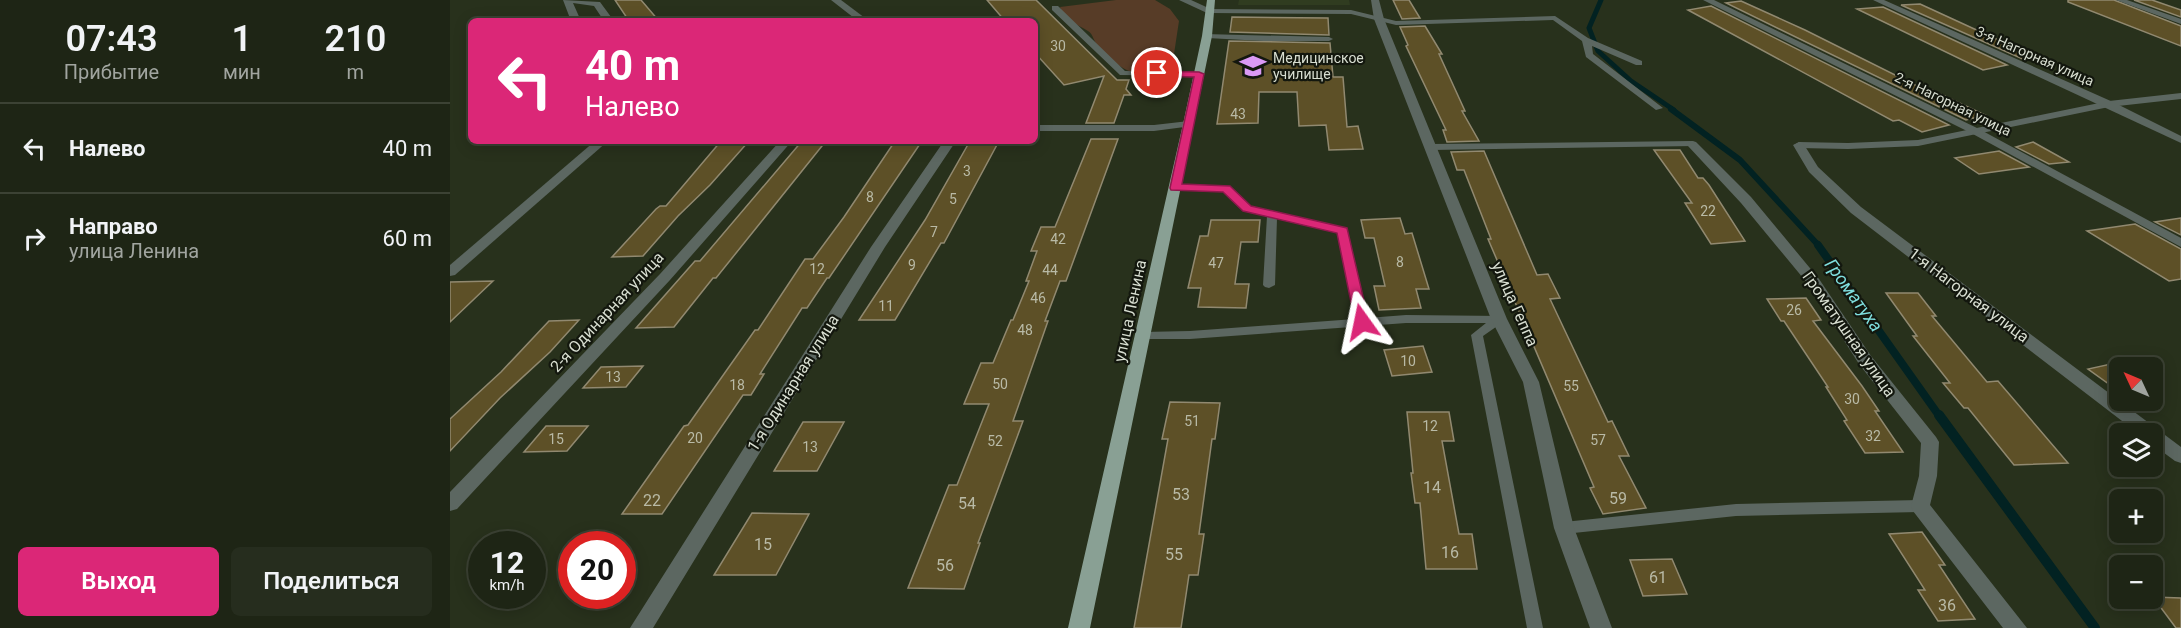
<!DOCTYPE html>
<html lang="ru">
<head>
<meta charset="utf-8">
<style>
	:root { --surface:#1e2515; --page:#262d1e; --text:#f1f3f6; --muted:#a1a5a0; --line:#3c4234; --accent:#db2777 }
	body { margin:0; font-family:Roboto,sans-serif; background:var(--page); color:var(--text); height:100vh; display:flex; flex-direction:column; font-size:22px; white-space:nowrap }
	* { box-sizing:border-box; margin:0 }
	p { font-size:20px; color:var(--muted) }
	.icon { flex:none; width:33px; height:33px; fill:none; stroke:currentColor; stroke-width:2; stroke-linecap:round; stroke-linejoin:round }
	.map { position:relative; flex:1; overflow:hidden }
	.panel { display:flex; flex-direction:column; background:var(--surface); width:450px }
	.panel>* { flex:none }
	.guide { position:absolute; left:18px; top:18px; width:570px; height:126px; border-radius:9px; box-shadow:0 3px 15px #0003,0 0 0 2px var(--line); background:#db2777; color:#fff; overflow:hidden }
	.needle { width:39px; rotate:314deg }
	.tools { position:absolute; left:1659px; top:357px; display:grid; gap:12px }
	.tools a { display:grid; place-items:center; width:54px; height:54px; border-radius:9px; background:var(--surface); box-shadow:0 3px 15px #0003,0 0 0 2px var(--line); font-size:30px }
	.speed { position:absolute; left:18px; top:531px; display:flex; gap:12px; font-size:30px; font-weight:700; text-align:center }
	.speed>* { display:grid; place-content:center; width:78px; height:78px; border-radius:50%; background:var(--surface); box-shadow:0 3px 15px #0003,0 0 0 2px var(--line); line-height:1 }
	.speed small { font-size:15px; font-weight:400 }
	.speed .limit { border:9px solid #d22; background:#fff; color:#111 }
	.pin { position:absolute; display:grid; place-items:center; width:51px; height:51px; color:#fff; margin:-26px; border:3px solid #fff; border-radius:50%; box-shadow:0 2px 6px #0007 }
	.me { position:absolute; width:66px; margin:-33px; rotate:348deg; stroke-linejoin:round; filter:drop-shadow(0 0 4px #0008) }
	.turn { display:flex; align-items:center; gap:21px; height:126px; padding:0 18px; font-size:27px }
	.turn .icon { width:78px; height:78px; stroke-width:2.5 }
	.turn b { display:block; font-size:42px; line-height:51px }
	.eta { display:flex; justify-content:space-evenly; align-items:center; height:102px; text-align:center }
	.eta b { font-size:36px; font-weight:600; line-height:42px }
	.button { display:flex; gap:12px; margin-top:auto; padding:12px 18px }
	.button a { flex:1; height:69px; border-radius:9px; background:var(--accent); color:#fff; font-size:24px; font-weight:600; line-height:69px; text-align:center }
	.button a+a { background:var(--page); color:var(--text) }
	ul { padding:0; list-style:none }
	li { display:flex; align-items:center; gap:18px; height:90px; padding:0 18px; border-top:2px solid var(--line) }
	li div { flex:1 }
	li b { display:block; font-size:22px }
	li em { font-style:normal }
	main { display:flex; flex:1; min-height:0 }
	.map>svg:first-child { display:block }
	.built { fill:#303c20 }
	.green { fill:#573c27 }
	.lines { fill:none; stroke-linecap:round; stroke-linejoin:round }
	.stream-far3 { stroke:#022222; stroke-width:5 }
	.stream-far2 { stroke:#022222; stroke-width:6 }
	.stream-far1 { stroke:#022222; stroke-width:8 }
	.stream { stroke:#022222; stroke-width:10 }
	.building { fill:#5d5027; stroke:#918970; stroke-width:1.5 }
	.lane { fill:#5c6761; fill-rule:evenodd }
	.street { fill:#5c6761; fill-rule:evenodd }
	.primary { fill:#89a094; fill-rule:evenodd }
	.route { fill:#db2777; stroke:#8e194d; stroke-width:1.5 }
	.labels { text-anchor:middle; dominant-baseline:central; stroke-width:4.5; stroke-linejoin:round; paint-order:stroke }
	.number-label { font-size:14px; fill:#b9baa6 }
	.far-street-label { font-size:14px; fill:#d8ded1; stroke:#13170e }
	.far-poi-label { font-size:14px; fill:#d8ded1; stroke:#13170e; text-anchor:start }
	.street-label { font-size:16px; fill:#d8ded1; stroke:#13170e }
	.near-number-label { font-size:16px; fill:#b9baa6 }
	.water-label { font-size:18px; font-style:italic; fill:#7fdfdf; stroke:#13170e }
</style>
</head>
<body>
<main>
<section class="panel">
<div class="eta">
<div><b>07:43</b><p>Прибытие</p></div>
<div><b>1</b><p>мин</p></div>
<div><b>210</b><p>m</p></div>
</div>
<ul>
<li><svg class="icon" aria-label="left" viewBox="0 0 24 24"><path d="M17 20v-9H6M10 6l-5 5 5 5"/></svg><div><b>Налево</b></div><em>40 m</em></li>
<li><svg class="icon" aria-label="right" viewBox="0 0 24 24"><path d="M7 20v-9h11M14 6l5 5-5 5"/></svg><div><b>Направо</b><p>улица Ленина</p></div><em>60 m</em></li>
</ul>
<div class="button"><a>Выход</a><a>Поделиться</a></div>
</section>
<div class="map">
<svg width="1731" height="628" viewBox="0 0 1731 628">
	<rect width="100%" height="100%" fill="#28311c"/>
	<polygon class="built" points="789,0 899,0 900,5 788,5"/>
	<path class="green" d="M666,0h39l15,9 9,12 -5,33 -15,13 -24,7c-15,-7 -27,-14 -37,-28 -5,-5 -4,-11 -10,-15 -11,-7 -24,-11 -28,-24z"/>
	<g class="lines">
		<polyline class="stream-far3" points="1151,0 1139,28 1148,51 1181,81 1224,110"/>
		<polyline class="stream-far2" points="1221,109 1290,160 1370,247"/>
		<polyline class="stream-far1" points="1368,245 1490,417"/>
		<polyline class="stream" points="1489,415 1645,628"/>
	</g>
	<g class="building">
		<polygon points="165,0 191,0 209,21 179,21"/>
		<polygon points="537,0 586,0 667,80 679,80 676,89 681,95 674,95 664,123 636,123 654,76 614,85 585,53 585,21 555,21"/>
		<polygon points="943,0 959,0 970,18 952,19"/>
		<polygon points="1618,0 1664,0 1731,26 1731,46 1618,2"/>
		<polygon points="1684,0 1702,0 1731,10 1731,17"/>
		<polygon points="1291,1 1355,30 1477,91 1482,90 1535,115 1516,120 1276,3"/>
		<polygon points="1470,4 1557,44 1588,57 1575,60 1451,5"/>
		<polygon points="1261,6 1499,125 1472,132 1449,120 1443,121 1238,10"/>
		<polygon points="1433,7 1557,65 1533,70 1407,9"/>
		<polygon points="782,17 878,18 879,35 780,32"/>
		<polygon points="975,26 992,54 989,54 1015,111 1012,111 1029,141 997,142 993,130 996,130 956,46 958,45 950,27"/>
		<polygon points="779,41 880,43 883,77 893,77 897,127 908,126 913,149 879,150 876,125 849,126 847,92 809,92 808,123 767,124"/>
		<polygon points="641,139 668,139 616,281 610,281 595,321 598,321 563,421 573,421 528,543 530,543 514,589 458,588 499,485 507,485 539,404 514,404 531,363 543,363 561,320 563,320 579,281 576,281 587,251 581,251 591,227 605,227"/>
		<polygon points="271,141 299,141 260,185 228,216 193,256 162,257 206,209 210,206 216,206"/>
		<polygon points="352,141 376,141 266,278 263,278 224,327 186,328 245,261 250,261"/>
		<polygon points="445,141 472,141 379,278 377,278 357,308 352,308 310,374 314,374 301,395 293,395 212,514 172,514 234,426 238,425 305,330 308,330 355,259 363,259 394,217"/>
		<polygon points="520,141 549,141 494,243 491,243 445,320 409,320 475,220"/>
		<polygon points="1583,142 1619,162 1599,164 1566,147"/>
		<polygon points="1204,150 1230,150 1248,178 1253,178 1259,185 1295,241 1261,244 1235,203 1242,203"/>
		<polygon points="1034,151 1087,275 1098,274 1110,298 1100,299 1158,422 1162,421 1179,456 1169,456 1196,508 1153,514 1140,488 1144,487 1038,239 1041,239 1014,170 1007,170 1001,152"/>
		<polygon points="1549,151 1579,167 1529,174 1505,158"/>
		<polygon points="950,218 955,234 962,233 979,289 966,289 971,308 929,310 924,286 935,286 924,238 915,238 911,220"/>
		<polygon points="1731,218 1731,235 1705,222"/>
		<polygon points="761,220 810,220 808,242 791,242 785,284 799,284 796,308 748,307 751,288 738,288 750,236 758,236"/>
		<polygon points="1685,224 1731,249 1731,279 1719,281 1637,231"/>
		<polygon points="43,281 0,322 0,282"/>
		<polygon points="1436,293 1468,293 1486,316 1482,316 1537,382 1548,381 1618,463 1564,465 1518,408 1514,408 1493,383 1500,383 1463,336 1467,336"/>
		<polygon points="1356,298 1371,320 1363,321 1412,386 1429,411 1425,411 1453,452 1415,453 1394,421 1397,420 1376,387 1378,387 1334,321 1331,321 1317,299"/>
		<polygon points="129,320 100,352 50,398 0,451 0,419 51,372 99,321"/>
		<polygon points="973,346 982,372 942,376 934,350"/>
		<polygon points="1670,362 1676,368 1670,368 1670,392 1638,369"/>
		<polygon points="193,366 176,387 133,388 151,367"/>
		<polygon points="720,402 770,403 765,439 762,439 749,534 754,534 748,575 739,575 731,628 684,628 718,439 712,439"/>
		<polygon points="957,412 999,412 1004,441 992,441 1009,534 1022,534 1027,569 976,569 970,503 965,503 961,473 963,473"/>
		<polygon points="353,422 394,422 367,471 324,471"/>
		<polygon points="96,426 138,426 117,451 74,452"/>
		<polygon points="302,513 359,514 326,575 264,575"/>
		<polygon points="1472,532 1495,565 1489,565 1525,619 1488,621 1468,590 1475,590 1439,534"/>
		<polygon points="1222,559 1237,594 1193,596 1180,560"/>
		<polygon points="1703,597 1731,598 1731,628 1726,628"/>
	</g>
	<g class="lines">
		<g class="lane">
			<polygon points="1666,0 1677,0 1731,19 1731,24"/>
			<polygon points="602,6 608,6 675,71 749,72 753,74 749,76 670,75 602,10"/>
			<polygon points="757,9 901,10 946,21 1105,16 1138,38 1192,61 1192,65 1186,65 1142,46 1143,54 1213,108 1206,110 1136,57 1132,41 1103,20 946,25 901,14 760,13 757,13"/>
			<polygon points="754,34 879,37 883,39 879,41 813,41 757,38 753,36"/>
			<polygon points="1731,93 1731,99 1659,107 1468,146 1398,149 1349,148 1344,145 1349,142 1398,143 1468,140 1659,101"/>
			<polygon points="739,121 742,122 742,126 704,131 585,131 585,125 704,125"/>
			<polygon points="1242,141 1245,142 1245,146 981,150 976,147 981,144"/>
			<polygon points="725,185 780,187 801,206 897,229 917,318 956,315 1053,316 1055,319 1053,322 1033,336 1093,628 1077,628 1021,335 1036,323 956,323 740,339 689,339 687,336 689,333 693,332 740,331 905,319 888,233 827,218 825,285 819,288 815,287 813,285 817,216 793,210 773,192 721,190 720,188"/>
			<polygon points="1470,500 1475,502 1478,506 1475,510 1470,512 1286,516 1114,534 1109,532 1106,528 1109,524 1114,522 1286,504"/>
		</g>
		<g class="street">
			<polygon points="113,0 150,2 164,21 154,21 144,6 123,3 131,21 121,21"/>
			<polygon points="381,0 391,0 419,21 408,21"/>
			<polygon points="729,0 741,0 765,11 757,13"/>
			<polygon points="921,0 929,0 934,19 1057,319 1089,382 1124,528 1162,628 1140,628 1104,528 1073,382 1041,319 924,19"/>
			<polygon points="1253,0 1264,0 1529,129 1731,238 1731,247 1521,133"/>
			<polygon points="1423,0 1434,0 1663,102 1731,136 1731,143"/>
			<polygon points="145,141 158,141 5,275 0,276 0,265"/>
			<polygon points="330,141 342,141 220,280 7,509 0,511 0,492 210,274"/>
			<polygon points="494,141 506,141 435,247 203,628 180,628 421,247"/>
			<polygon points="1242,141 1246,142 1301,197 1369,279 1421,356 1486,437 1489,442 1487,476 1480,505 1577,628 1553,628 1463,511 1461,506 1469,476 1471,443 1409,364 1358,284 1291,203 1238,146 1236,144"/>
			<polygon points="1349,142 1353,143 1368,167 1411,207 1731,447 1731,463 1725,461 1702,444 1702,434 1689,434 1401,213 1359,172 1343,145"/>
		</g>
		<polygon class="primary" points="757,0 765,0 762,36 640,628 618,628 733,124 752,36"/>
	</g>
	<polygon class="route" points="703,71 749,72 754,74 732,184 780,186 801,206 897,228 919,322 917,325 907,325 905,322 887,233 793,211 773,192 721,190 720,188 744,77 707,76 703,75"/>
	<defs>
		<g id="university-bare" transform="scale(2.07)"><path d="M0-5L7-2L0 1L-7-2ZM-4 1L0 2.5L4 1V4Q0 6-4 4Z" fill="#db99f5" stroke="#13170e" stroke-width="2.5" paint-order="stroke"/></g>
	</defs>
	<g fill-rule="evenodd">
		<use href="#university-bare" x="803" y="66"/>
	</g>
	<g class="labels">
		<g class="number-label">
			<text x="608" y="46">30</text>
			<text x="788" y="114">43</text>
			<text x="517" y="171">3</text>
			<text x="420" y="197">8</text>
			<text x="503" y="199">5</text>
			<text x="1258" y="211">22</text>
			<text x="484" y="232">7</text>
			<text x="608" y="239">42</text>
			<text x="950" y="262">8</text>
			<text x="766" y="263">47</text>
			<text x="462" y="265">9</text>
			<text x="367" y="269">12</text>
			<text x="600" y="270">44</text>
			<text x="588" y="298">46</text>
			<text x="436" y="306">11</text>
			<text x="1344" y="310">26</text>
			<text x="575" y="330">48</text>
			<text x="958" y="361">10</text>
			<text x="163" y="377">13</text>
			<text x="550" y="384">50</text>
			<text x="287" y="385">18</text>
			<text x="1121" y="386">55</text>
			<text x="1402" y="399">30</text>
			<text x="742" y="421">51</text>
			<text x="980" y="426">12</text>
			<text x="1423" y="436">32</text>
			<text x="245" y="438">20</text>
			<text x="106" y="439">15</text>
			<text x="1148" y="440">57</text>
			<text x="545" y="441">52</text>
			<text x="360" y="447">13</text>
		</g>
		<g class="far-street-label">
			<text transform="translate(1585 56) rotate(24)">3-я Нагорная улица</text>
			<text transform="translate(1503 104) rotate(26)">2-я Нагорная улица</text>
		</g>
		<g class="far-poi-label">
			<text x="823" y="58">Медицинское<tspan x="823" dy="16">училище</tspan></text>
		</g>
		<g class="street-label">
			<text transform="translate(1519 295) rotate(37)">1-я Нагорная улица</text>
			<text transform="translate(1065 304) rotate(66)">улица Геппа</text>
			<text transform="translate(680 311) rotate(-78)">улица Ленина</text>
			<text transform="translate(157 312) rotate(-47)">2-я Одинарная улица</text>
			<text transform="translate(1399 334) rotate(55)">Громатушная улица</text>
			<text transform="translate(343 383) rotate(-58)">1-я Одинарная улица</text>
		</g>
		<g class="near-number-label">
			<text x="982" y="487">14</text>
			<text x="731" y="494">53</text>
			<text x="1168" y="498">59</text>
			<text x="202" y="500">22</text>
			<text x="517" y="503">54</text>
			<text x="313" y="544">15</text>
			<text x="1000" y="552">16</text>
			<text x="724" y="554">55</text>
			<text x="495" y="565">56</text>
			<text x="1208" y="577">61</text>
			<text x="1497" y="605">36</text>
		</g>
		<g class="water-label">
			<text transform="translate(1404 295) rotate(54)">Громатуха</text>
		</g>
	</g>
</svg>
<div class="tools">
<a><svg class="needle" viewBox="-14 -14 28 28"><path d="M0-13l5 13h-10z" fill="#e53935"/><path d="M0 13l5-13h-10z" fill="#a1a5a0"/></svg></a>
<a><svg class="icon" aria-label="layers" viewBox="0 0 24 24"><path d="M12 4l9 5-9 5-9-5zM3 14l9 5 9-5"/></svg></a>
<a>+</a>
<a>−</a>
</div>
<div class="speed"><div>12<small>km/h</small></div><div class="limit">20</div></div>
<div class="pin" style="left:707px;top:73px;background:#d93025"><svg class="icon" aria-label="arrive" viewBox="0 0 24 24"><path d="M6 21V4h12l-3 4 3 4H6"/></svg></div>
<svg class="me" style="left:912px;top:322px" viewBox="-20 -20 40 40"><path d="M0-17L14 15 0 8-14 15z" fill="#db2777" stroke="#fff" stroke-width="4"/></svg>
<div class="guide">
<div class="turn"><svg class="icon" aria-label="left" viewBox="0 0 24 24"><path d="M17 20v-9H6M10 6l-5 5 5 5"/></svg><div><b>40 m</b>Налево</div></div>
</div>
</div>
</main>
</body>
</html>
